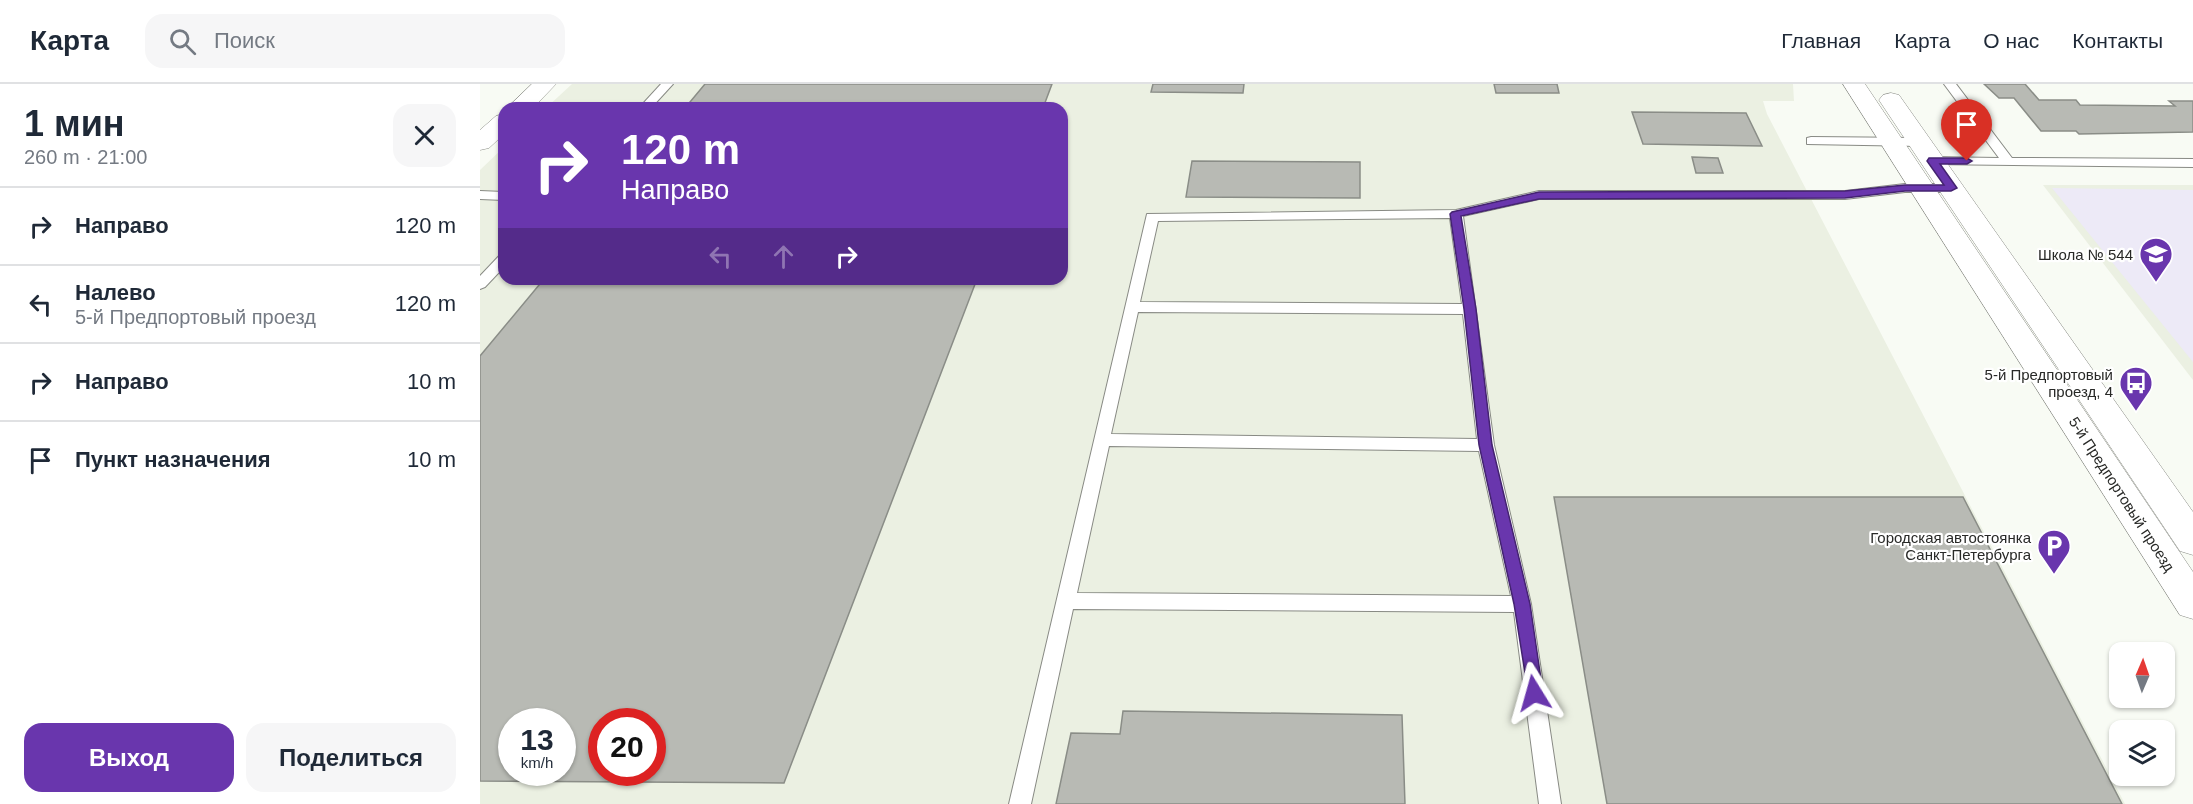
<!DOCTYPE html>
<html lang="ru">
<head>
<meta charset="utf-8">
<style>
	:root { --surface:#fff; --page:#f6f6f7; --text:#1f2937; --muted:#747a83; --line:#e0e1e3; --accent:#6936ad }
	body { margin:0; font-family:Arial,sans-serif; background:var(--page); color:var(--text); height:100vh; display:flex; flex-direction:column; font-size:22px; white-space:nowrap }
	* { box-sizing:border-box; margin:0 }
	p { font-size:20px; color:var(--muted) }
	.icon { flex:none; width:33px; height:33px; fill:none; stroke:currentColor; stroke-width:2; stroke-linecap:round; stroke-linejoin:round }
	.map { position:relative; flex:1; overflow:hidden }
	.details { display:flex; flex-direction:column; background:var(--surface); width:480px }
	.details>* { flex:none }
	.banner { position:absolute; left:18px; top:18px; width:570px; height:183px; border-radius:18px; box-shadow:0 2px 4px #0004; background:#6936ad; color:#fff; overflow:hidden }
	.needle { width:39px; rotate:2deg }
	.tools { position:absolute; left:1629px; top:558px; display:grid; gap:12px }
	.tools a { display:grid; place-items:center; width:66px; height:66px; border-radius:12px; background:var(--surface); box-shadow:0 2px 4px #0004; font-size:30px }
	.speed { position:absolute; left:18px; top:624px; display:flex; gap:12px; font-size:30px; font-weight:700; text-align:center }
	.speed>* { display:grid; place-content:center; width:78px; height:78px; border-radius:50%; background:var(--surface); box-shadow:0 2px 4px #0004; line-height:1 }
	.speed small { font-size:15px; font-weight:400 }
	.speed .limit { border:9px solid #d22; background:#fff; color:#111 }
	.pin { position:absolute; display:grid; place-items:center; width:51px; height:51px; color:#fff; margin:-62px -26px; border-radius:50% 50% 50% 0; rotate:-45deg; box-shadow:0 0 6px #0007 }
	.pin .icon { rotate:45deg }
	.me { position:absolute; width:66px; margin:-33px; rotate:352deg; stroke-linejoin:round; filter:drop-shadow(0 0 4px #0008) }
	.turn { display:flex; align-items:center; gap:21px; height:126px; padding:0 24px; font-size:27px }
	.turn .icon { width:78px; height:78px; stroke-width:2.5 }
	.turn b { display:block; font-size:42px; line-height:51px }
	.lanes { display:flex; align-items:center; height:57px; padding:0 24px; background:#0003; justify-content:center; gap:30px; direction:ltr }
	.lanes .off { opacity:.35 }
	.round { display:grid; place-items:center; flex:none; width:63px; height:63px; border-radius:18px; background:var(--page) }
	.summary { display:flex; align-items:center; justify-content:space-between; height:102px; padding:0 24px }
	h1 { font-size:36px; font-weight:800; line-height:45px }
	.cta { display:flex; gap:12px; margin-top:auto; padding:12px 24px }
	.cta a { flex:1; height:69px; border-radius:18px; background:var(--accent); color:#fff; font-size:24px; font-weight:800; line-height:69px; text-align:center }
	.cta a+a { background:var(--page); color:var(--text) }
	ul { padding:0; list-style:none }
	li { display:flex; align-items:center; gap:18px; height:78px; padding:0 24px; border-top:2px solid var(--line) }
	li div { flex:1 }
	li b { display:block; font-size:22px }
	li em { font-style:normal }
	header { display:flex; align-items:center; gap:36px; box-sizing:border-box; height:84px; padding:0 30px; background:var(--surface); border-bottom:2px solid var(--line) }
	header strong { font-size:28px }
	nav { display:flex; gap:33px; margin-inline-start:auto; font-size:21px }
	.search { width:420px; height:54px; background:var(--page); display:flex; align-items:center; gap:15px; box-sizing:border-box; padding:0 21px; border-radius:18px; color:var(--muted); font-size:22px }
	main { display:flex; flex:1; min-height:0 }
	.map>svg:first-child { display:block }
	.built { fill:#ebf0e2; fill-rule:evenodd }
	.green { fill:#edeaf7 }
	.building { fill:#b8bab4; stroke:#8a8d87; stroke-width:1.5; fill-rule:evenodd }
	.lines { fill:none; stroke-linecap:round; stroke-linejoin:round }
	.lane-casing { stroke:#888a84; stroke-width:2 }
	.street-casing { stroke:#888a84; stroke-width:1 }
	.secondary-casing { stroke:#888a84; stroke-width:1 }
	.lane { fill:#fff; fill-rule:evenodd }
	.street { fill:#fff; fill-rule:evenodd }
	.secondary { fill:#fff; fill-rule:evenodd }
	.route { fill:#6936ad; stroke:#442370; stroke-width:1.5 }
	.labels { text-anchor:middle; dominant-baseline:central; stroke-width:4.5; stroke-linejoin:round; paint-order:stroke }
	.poi-label { font-size:15px; fill:#282927; stroke:#fff; text-anchor:end }
	.street-label { font-size:15px; fill:#282927; stroke:#fff }
</style>
</head>
<body>
<header>
<strong>Карта</strong>
<div class="search"><svg class="icon" aria-label="search" viewBox="0 0 24 24"><circle cx="10" cy="10" r="6"/><path d="M15 15l6 6"/></svg>Поиск</div>
<nav><a>Главная</a><a>Карта</a><a>О нас</a><a>Контакты</a></nav>
</header>
<main>
<section class="details">
<div class="summary"><div><h1>1 мин</h1><p>260 m · 21:00</p></div><a class="round"><svg class="icon" aria-label="close" viewBox="0 0 24 24"><path d="M6 6l12 12M18 6L6 18"/></svg></a></div>
<ul>
<li><svg class="icon" aria-label="right" viewBox="0 0 24 24"><path d="M7 20v-9h11M14 6l5 5-5 5"/></svg><div><b>Направо</b></div><em>120 m</em></li>
<li><svg class="icon" aria-label="left" viewBox="0 0 24 24"><path d="M17 20v-9H6M10 6l-5 5 5 5"/></svg><div><b>Налево</b><p>5-й Предпортовый проезд</p></div><em>120 m</em></li>
<li><svg class="icon" aria-label="right" viewBox="0 0 24 24"><path d="M7 20v-9h11M14 6l5 5-5 5"/></svg><div><b>Направо</b></div><em>10 m</em></li>
<li><svg class="icon" aria-label="arrive" viewBox="0 0 24 24"><path d="M6 21V4h12l-3 4 3 4H6"/></svg><div><b>Пункт назначения</b></div><em>10 m</em></li>
</ul>
<div class="cta"><a>Выход</a><a>Поделиться</a></div>
</section>
<div class="map">
<svg width="1713" height="720" viewBox="0 0 1713 720">
	<rect width="100%" height="100%" fill="#f8fbf4"/>
	<g class="built">
		<path d="M92,0h1221l1,17h-31l4,13 358,690h-1645v-634l24,-23v132h558v-171h-516zM32,638h50v50h-50zM122,638h50v50h-50z"/>
		<polygon points="1563,101 1713,101 1713,296"/>
	</g>
	<polygon class="green" points="1572,104 1713,106 1713,278"/>
	<g class="building">
		<polygon points="225,0 572,0 563,24 205,24"/>
		<polygon points="673,0 764,0 763,9 671,8"/>
		<polygon points="1014,0 1077,0 1079,9 1016,9"/>
		<polygon points="1504,0 1545,0 1559,16 1596,16 1600,21 1695,22 1689,17 1713,17 1713,48 1599,50 1596,47 1561,47 1534,14 1519,14"/>
		<polygon points="1152,28 1266,29 1282,62 1163,60"/>
		<polygon points="1212,73 1238,74 1243,89 1216,89"/>
		<polygon points="712,77 880,78 880,114 706,113"/>
		<path d="M64,195h433l-193,504 -304,-2v-425zM32,638h50v50h-50zM122,638h50v50h-50z"/>
		<polygon points="1074,413 1483,413 1642,720 1127,720"/>
		<polygon points="643,627 922,631 925,720 576,720 591,649 640,650"/>
	</g>
	<g class="lines">
		<g class="lane-casing">
			<g id="lane">
				<polygon points="181,0 193,0 171,24 159,24"/>
				<polygon points="1464,0 1476,0 1532,74 1713,75 1713,83 1448,80 1446,77 1448,74 1452,73 1519,74"/>
				<polygon points="1331,53 1440,54 1446,58 1440,62 1327,60 1327,54"/>
				<path d="M1425,100h46l6,4 -6,4h-46l-60,7h-306l-76,17 31,229 37,159 30,200h-22l-25,-192 -441,-3 -42,195h-22l138,-590 309,-4 83,-19h306zM970,134l12,86 -322,-2 18,-81zM658,228l325,2 14,125 -366,-5zM629,362l370,5 32,145 -434,-3z"/>
				<polygon points="0,107 24,108 24,116 0,115"/>
				<polygon points="24,171 24,183 5,203 0,205 0,192 19,172"/>
			</g>
		</g>
		<g class="street-casing">
			<g id="street">
				<polygon points="52,0 76,0 53,24 27,24"/>
				<polygon points="24,30 24,50 9,64 0,66 0,46 16,32"/>
			</g>
		</g>
		<g class="secondary-casing">
			<g id="secondary">
				<polygon points="1363,0 1385,0 1713,488 1713,535 1700,531"/>
				<polygon points="1411,9 1419,11 1713,428 1713,471 1700,467 1399,16 1403,11"/>
			</g>
		</g>
		<use href="#lane" class="lane"/>
		<use href="#street" class="street"/>
		<use href="#secondary" class="secondary"/>
	</g>
	<polygon class="route" points="1449,74 1487,74 1492,77 1487,80 1460,80 1477,104 1471,107 1425,107 1365,114 1059,115 981,132 996,225 1012,361 1050,520 1063,609 1060,614 1054,617 1049,614 1034,520 999,361 984,225 970,130 972,128 1059,108 1365,107 1425,101 1464,101 1447,77"/>
	<defs>
		<g id="school-pin" transform="scale(1.725)"><path d="M0 17L-7.5 6A9.5 9.5 0 1 1 7.5 6Z" fill="#6936ad" stroke="#fff"/><path d="M0-5L7-2L0 1L-7-2ZM-4 1L0 2.5L4 1V4Q0 6-4 4Z" fill="#fff"/></g>
		<g id="bus-pin" transform="scale(1.725)"><path d="M0 17L-7.5 6A9.5 9.5 0 1 1 7.5 6Z" fill="#6936ad" stroke="#fff"/><path d="M-5-6H5V4H4V6H2V4H-2V6H-4V4H-5ZM-3.5-4V0h7V-4ZM-3.5 1.2v1.5H-2V1.2ZM2 1.2v1.5H3.5V1.2Z" fill="#fff"/></g>
		<g id="parking-pin" transform="scale(1.725)"><path d="M0 17L-7.5 6A9.5 9.5 0 1 1 7.5 6Z" fill="#6936ad" stroke="#fff"/><path d="M-3.5-5.5H1a3.5 3.5 0 0 1 0 7H-1V5.5H-3.5ZM-1-3.4V-.6H.8a1.4 1.4 0 0 0 0-2.8Z" fill="#fff"/></g>
	</defs>
	<g fill-rule="evenodd">
		<use href="#school-pin" x="1676" y="170"/>
		<use href="#bus-pin" x="1656" y="299"/>
		<use href="#parking-pin" x="1574" y="462"/>
	</g>
	<g class="labels">
		<g class="poi-label">
			<text x="1653" y="170">Школа № 544</text>
			<text x="1633" y="290">5-й Предпортовый<tspan x="1633" dy="17">проезд, 4</tspan></text>
			<text x="1551" y="453">Городская автостоянка<tspan x="1551" dy="17">Санкт-Петербурга</tspan></text>
		</g>
		<g class="street-label">
			<text transform="translate(1642 410) rotate(57)">5-й Предпортовый проезд</text>
		</g>
	</g>
</svg>
<div class="tools">
<a><svg class="needle" viewBox="-14 -14 28 28"><path d="M0-13l5 13h-10z" fill="#e53935"/><path d="M0 13l5-13h-10z" fill="#747a83"/></svg></a>
<a><svg class="icon" aria-label="layers" viewBox="0 0 24 24"><path d="M12 4l9 5-9 5-9-5zM3 14l9 5 9-5"/></svg></a>
</div>
<div class="speed"><div>13<small>km/h</small></div><div class="limit">20</div></div>
<div class="pin" style="left:1487px;top:77px;background:#d93025"><svg class="icon" aria-label="arrive" viewBox="0 0 24 24"><path d="M6 21V4h12l-3 4 3 4H6"/></svg></div>
<svg class="me" style="left:1054px;top:609px" viewBox="-20 -20 40 40"><path d="M0-17L14 15 0 8-14 15z" fill="#6936ad" stroke="#fff" stroke-width="4"/></svg>
<div class="banner">
<div class="turn"><svg class="icon" aria-label="right" viewBox="0 0 24 24"><path d="M7 20v-9h11M14 6l5 5-5 5"/></svg><div><b>120 m</b>Направо</div></div>
<div class="lanes"><svg class="icon off" aria-label="left" viewBox="0 0 24 24"><path d="M17 20v-9H6M10 6l-5 5 5 5"/></svg><svg class="icon off" aria-label="ahead" viewBox="0 0 24 24"><path d="M12 20V5M6 11l6-6 6 6"/></svg><svg class="icon" aria-label="right" viewBox="0 0 24 24"><path d="M7 20v-9h11M14 6l5 5-5 5"/></svg></div>
</div>
</div>
</main>
</body>
</html>
